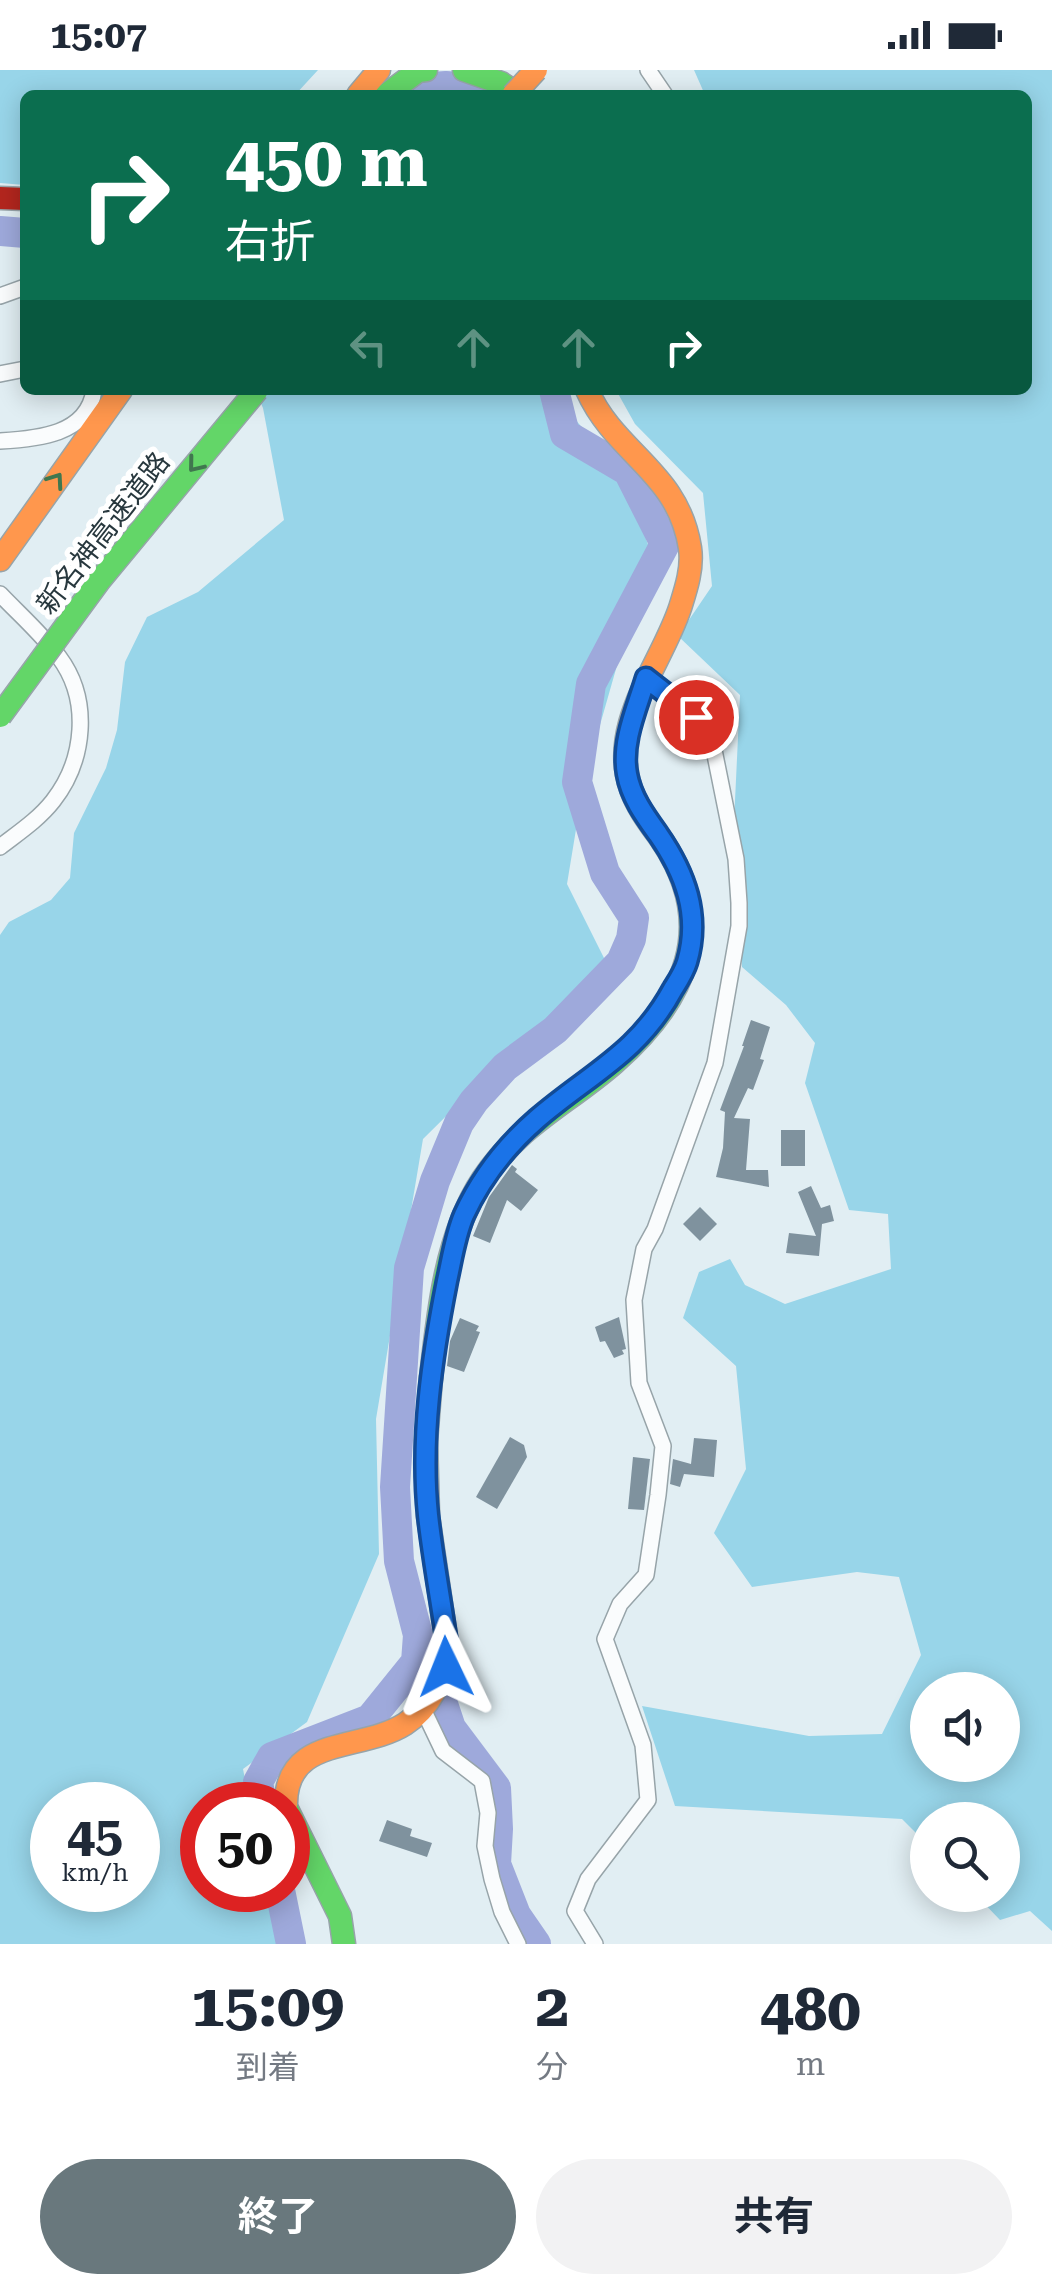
<!DOCTYPE html>
<html lang="ja">
<head>
<meta charset="utf-8">
<style>
	:root { --surface:#fff; --page:#f2f2f3; --text:#1f2937; --muted:#747a83; --accent:#69787d }
	body { margin:0; font-family:"Roboto Serif","Noto Sans JP",serif; background:var(--page); color:var(--text); height:100vh; display:flex; flex-direction:column; font-size:38px; white-space:nowrap }
	* { box-sizing:border-box; margin:0 }
	p { font-size:32px; color:var(--muted) }
	.icon { flex:none; width:55px; height:55px; fill:none; stroke:currentColor; stroke-width:2; stroke-linecap:round; stroke-linejoin:round }
	.map { position:relative; height:1874px; overflow:hidden }
	.details { display:flex; flex-direction:column; background:var(--surface); flex:1 }
	.details>* { flex:none }
	.top-card { position:absolute; left:20px; top:20px; width:1012px; height:305px; border-radius:15px; box-shadow:0 5px 25px #0003; background:#0b6e4f; color:#fff; overflow:hidden }
	.controls { position:absolute; left:910px; top:1602px; display:grid; gap:20px }
	.controls a { display:grid; place-items:center; width:110px; height:110px; border-radius:50%; background:var(--surface); box-shadow:0 5px 25px #0003; font-size:50px }
	.speed { position:absolute; left:30px; top:1712px; display:flex; gap:20px; font-size:50px; font-weight:700; text-align:center }
	.speed>* { display:grid; place-content:center; width:130px; height:130px; border-radius:50%; background:var(--surface); box-shadow:0 5px 25px #0003; line-height:1 }
	.speed small { font-size:25px; font-weight:400 }
	.speed .limit { border:15px solid #d22; background:#fff; color:#111 }
	.pin { position:absolute; display:grid; place-items:center; width:85px; height:85px; color:#fff; margin:-42px; border:5px solid #fff; border-radius:50%; box-shadow:0 2px 10px #0007 }
	.me { position:absolute; width:110px; margin:-55px; rotate:358deg; stroke-linejoin:round; filter:drop-shadow(0 0 8px #0008) }
	.turn { display:flex; align-items:center; gap:35px; height:210px; padding:0 40px; font-size:45px }
	.turn .icon { width:130px; height:130px; stroke-width:2.5 }
	.turn b { display:block; font-size:70px; line-height:85px }
	.lanes { display:flex; align-items:center; height:95px; padding:0 40px; background:#0003; justify-content:center; gap:50px; direction:ltr }
	.lanes .off { opacity:.35 }
	.eta { display:flex; justify-content:space-evenly; align-items:center; height:170px; text-align:center }
	.eta b { font-size:60px; font-weight:700; line-height:70px }
	.action { display:flex; gap:20px; margin-top:auto; padding:20px 40px }
	.action a { flex:1; height:115px; border-radius:60px; background:var(--accent); color:#fff; font-size:40px; font-weight:700; line-height:115px; text-align:center }
	.action a+a { background:var(--page); color:var(--text) }
	.status { display:flex; justify-content:space-between; align-items:center; height:70px; padding:0 50px; background:var(--surface); direction:ltr }
	.status svg { height:28px; fill:currentColor }
	.map>svg:first-child { display:block }
	.forest { fill:#98d5e9; fill-rule:evenodd }
	.lines { fill:none; stroke-linecap:round; stroke-linejoin:round }
	.river { stroke:#9ea9db; stroke-width:30 }
	.building { fill:#7f929e }
	.street-casing { stroke:#97a4a9; stroke-width:18 }
	.fast-casing { stroke:#97a4a9; stroke-width:25 }
	.slow-casing { stroke:#97a4a9; stroke-width:25 }
	.jam-casing { stroke:#97a4a9; stroke-width:25 }
	.street { stroke:#fafcfd; stroke-width:15 }
	.fast { stroke:#63d668; stroke-width:22 }
	.slow { stroke:#ff974d; stroke-width:22 }
	.jam { stroke:#b3261e; stroke-width:22 }
	.fast-bridge-casing { stroke:#97a4a9; stroke-width:25; stroke-linecap:butt }
	.slow-bridge-casing { stroke:#97a4a9; stroke-width:25; stroke-linecap:butt }
	.fast-bridge { stroke:#63d668; stroke-width:22 }
	.slow-bridge { stroke:#ff974d; stroke-width:22 }
	.oneway { stroke:#40774f }
	.route-casing { stroke:#114b97; stroke-width:25 }
	.route { stroke:#1a73e8; stroke-width:18 }
	.labels { text-anchor:middle; dominant-baseline:central; stroke-width:10; stroke-linejoin:round; paint-order:stroke }
	.street-label { font-size:28px; fill:#28383e; stroke:#fff }
</style>
</head>
<body>
<div class="status"><b>15:07</b><svg viewBox="0 0 49 12"><path d="M0 12V9h3v3zM5 12V6h3v6zM10 12V3h3v9zM15 12V0h3v12zM26 1h20v11H26zM47 4h2v5h-2z"/></svg></div>
<div class="map">
<svg width="1052" height="1874" viewBox="0 0 1052 1874">
	<rect width="100%" height="100%" fill="#e1eef3"/>
	<g class="forest">
		<polygon points="0,0 318,0 295,25 25,25 25,115 0,113"/>
		<path d="M694,0h358v1861l-22,-20 -30,9 -24,-25h26v-75h-74l-1,24 -25,-25 -227,-13 -33,-100 167,30 73,-2 39,-79 -22,-78 -42,-5 -105,15 -38,-54 32,-64 -10,-103 -53,-48 16,-46 31,-13 15,26 40,19 106,-35 -3,-55 -39,-4 -44,-127 10,-40 -29,-38 -44,-38 -8,-145 6,-127 -62,-59 34,-50 -9,-93 -68,-69 -19,-34h412v-295h-323zM928,1620h74v75h-74z"/>
		<path d="M255,320h307l13,29 50,61 25,70 -66,231 -17,103 40,80 -85,77 -99,98 -47,280 3,135 -72,168 -64,47 7,36h-48v85h66l10,54h-278v-1009l9,-13 42,-22 19,-22 4,-45 32,-65 11,-38 8,-68 22,-45 51,-25 86,-72 -21,-112zM52,1735h86v85h-86z"/>
	</g>
	<g class="lines">
		<g class="river">
			<path d="M410,25c26,-13 47,-11 73,0"/>
			<polyline points="0,161 25,163"/>
			<polyline points="421,1599 443,1634 451,1658 496,1718 498,1759 496,1794 516,1845 536,1874"/>
			<polyline points="262,1735 258,1712 272,1687 370,1649 416,1592 418,1565 399,1491 395,1417 409,1198 435,1111 459,1053 474,1031 505,997 555,960 621,892 631,869 634,848 605,803 577,712 591,614 665,474 628,401 565,364 554,320"/>
			<polyline points="280,1820 291,1874"/>
		</g>
	</g>
	<g class="building">
		<polygon points="751,950 770,957 760,989 764,990 753,1020 748,1018 734,1048 750,1049 746,1100 768,1100 769,1117 716,1107 723,1078 725,1042 720,1040 744,976 742,976"/>
		<rect x="781" y="1060" width="24" height="36"/>
		<polygon points="512,1095 517,1099 515,1102 538,1120 521,1141 507,1130 490,1173 473,1166 489,1127"/>
		<polygon points="811,1116 821,1138 830,1135 834,1151 822,1154 819,1186 786,1183 789,1163 816,1166 798,1122"/>
		<polygon points="700,1137 717,1154 700,1171 683,1154"/>
		<polygon points="619,1247 626,1279 622,1280 624,1284 614,1288 605,1271 600,1272 595,1257"/>
		<polygon points="460,1248 479,1256 476,1261 480,1262 464,1302 447,1296 450,1271"/>
		<polygon points="510,1367 524,1375 527,1387 497,1439 476,1427"/>
		<polygon points="694,1368 717,1370 714,1407 684,1404 680,1417 670,1414 673,1389 691,1394"/>
		<polygon points="633,1387 650,1389 644,1440 628,1439"/>
		<polygon points="387,1750 412,1759 410,1766 432,1773 427,1787 379,1771"/>
	</g>
	<g class="lines">
		<g class="street-casing">
			<g id="street">
				<polyline points="648,0 665,25"/>
				<polyline points="0,226 25,217"/>
				<polyline points="0,304 25,299"/>
				<path d="M0,371c37,-2 88,-6 94,-51"/>
				<path d="M0,524c19,20 42,40 59,63 32,43 26,103 -6,144 -15,19 -35,32 -53,46"/>
				<polyline points="422,1637 443,1681 482,1711 488,1743 485,1776 492,1809 502,1842 518,1874"/>
				<polyline points="595,1874 575,1841 588,1809 648,1730 643,1675 605,1569 620,1534 646,1505 658,1425 663,1376 639,1313 634,1230 644,1179 655,1159 715,993 739,856 739,833 736,789 712,670 695,647 646,608"/>
			</g>
		</g>
		<g class="fast-casing">
			<g id="fast">
				<polyline points="464,0 501,13 519,25"/>
				<polyline points="386,25 418,1 426,0"/>
				<path d="M431,1308c7,-65 15,-143 52,-199 37,-55 84,-75 131,-116 71,-62 105,-136 49,-221"/>
				<polyline points="288,1741 340,1846 344,1874"/>
			</g>
		</g>
		<g class="slow-casing">
			<g id="slow">
				<polyline points="358,25 379,0"/>
				<path d="M587,320c29,65 91,81 103,158 3,20 -4,41 -10,60 -19,57 -72,117 -49,181 7,20 20,36 32,53"/>
				<polyline points="0,490 121,320"/>
				<path d="M286,1735c-1,-70 75,-53 119,-81 25,-16 38,-45 43,-73l-20,-135 -2,-75 5,-63"/>
			</g>
		</g>
		<g class="jam-casing">
			<polyline id="jam" points="0,128 25,129"/>
		</g>
		<use href="#street" class="street"/>
		<use href="#fast" class="fast"/>
		<use href="#slow" class="slow"/>
		<use href="#jam" class="jam"/>
		<g class="fast-bridge-casing">
			<polyline id="fast-bridge" points="0,646 99,511 257,320"/>
		</g>
		<g class="slow-bridge-casing">
			<polyline id="slow-bridge" points="513,25 536,0"/>
		</g>
		<use href="#fast-bridge" class="fast-bridge"/>
		<use href="#slow-bridge" class="slow-bridge"/>
	</g>
	<defs><path id="oneway-chevron" d="M-2-3.5L2.5 0L-2 3.5" fill="none" stroke-width="1.6" stroke-linecap="round" stroke-linejoin="round" transform="scale(2.5)"/></defs>
	<g class="oneway">
		<use href="#oneway-chevron" transform="translate(195 395) rotate(129)"/>
		<use href="#oneway-chevron" transform="translate(56 410) rotate(-55)"/>
	</g>
	<g class="lines">
		<g class="route-casing">
			<path id="route" d="M446,1597l2,-16c-6,-45 -15,-90 -20,-136 -8,-77 4,-158 19,-234 5,-22 8,-45 17,-66 17,-37 42,-69 73,-96 52,-45 101,-65 136,-130 5,-8 11,-17 14,-27 14,-47 -2,-89 -29,-128 -13,-18 -27,-37 -31,-60 -6,-32 10,-66 19,-96l50,39"/>
		</g>
		<use href="#route" class="route"/>
	</g>
	<g class="labels">
		<g class="street-label">
			<text transform="translate(103 463) rotate(-52)">新名神高速道路</text>
		</g>
	</g>
</svg>
<div class="controls">
<a><svg class="icon" aria-label="sound" viewBox="0 0 24 24"><path d="M4 9h4l5-4v14l-5-4H4zM17 9q2 3 0 6"/></svg></a>
<a><svg class="icon" aria-label="search" viewBox="0 0 24 24"><circle cx="10" cy="10" r="6"/><path d="M15 15l6 6"/></svg></a>
</div>
<div class="speed"><div>45<small>km/h</small></div><div class="limit">50</div></div>
<div class="pin" style="left:696px;top:647px;background:#d93025"><svg class="icon" aria-label="arrive" viewBox="0 0 24 24"><path d="M6 21V4h12l-3 4 3 4H6"/></svg></div>
<svg class="me" style="left:446px;top:1597px" viewBox="-20 -20 40 40"><path d="M0-17L14 15 0 8-14 15z" fill="#1a73e8" stroke="#fff" stroke-width="4"/></svg>
<div class="top-card">
<div class="turn"><svg class="icon" aria-label="right" viewBox="0 0 24 24"><path d="M7 20v-9h11M14 6l5 5-5 5"/></svg><div><b>450 m</b>右折</div></div>
<div class="lanes"><svg class="icon off" aria-label="left" viewBox="0 0 24 24"><path d="M17 20v-9H6M10 6l-5 5 5 5"/></svg><svg class="icon off" aria-label="ahead" viewBox="0 0 24 24"><path d="M12 20V5M6 11l6-6 6 6"/></svg><svg class="icon off" aria-label="ahead" viewBox="0 0 24 24"><path d="M12 20V5M6 11l6-6 6 6"/></svg><svg class="icon" aria-label="right" viewBox="0 0 24 24"><path d="M7 20v-9h11M14 6l5 5-5 5"/></svg></div>
</div>
</div>
<section class="details">
<div class="eta">
<div><b>15:09</b><p>到着</p></div>
<div><b>2</b><p>分</p></div>
<div><b>480</b><p>m</p></div>
</div>
<div class="action"><a>終了</a><a>共有</a></div>
</section>
</body>
</html>
